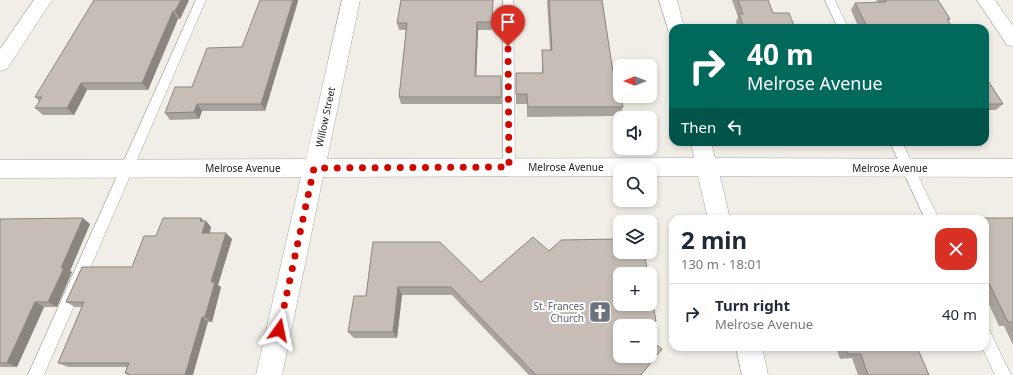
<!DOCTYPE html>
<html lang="en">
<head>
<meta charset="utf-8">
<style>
	:root { --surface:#fff; --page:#f2f2f3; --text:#1f2937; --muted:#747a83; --line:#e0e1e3 }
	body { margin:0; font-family:"Noto Sans",sans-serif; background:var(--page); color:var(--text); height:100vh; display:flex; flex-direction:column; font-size:15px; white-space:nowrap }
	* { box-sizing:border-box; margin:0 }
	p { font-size:13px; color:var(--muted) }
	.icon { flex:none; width:22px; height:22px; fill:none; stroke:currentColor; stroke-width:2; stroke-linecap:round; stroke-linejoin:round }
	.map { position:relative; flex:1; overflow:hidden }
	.sheet { position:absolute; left:669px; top:215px; width:320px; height:136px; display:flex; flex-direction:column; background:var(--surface); border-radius:12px; box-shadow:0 2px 6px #0003 }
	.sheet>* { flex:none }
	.banner { position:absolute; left:669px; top:24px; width:320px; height:122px; border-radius:12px; box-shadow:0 2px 6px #0003; background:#00695c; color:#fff; overflow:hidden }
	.needle { width:26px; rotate:270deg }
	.tools { position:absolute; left:613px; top:59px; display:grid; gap:8px }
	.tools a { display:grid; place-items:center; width:44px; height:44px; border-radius:8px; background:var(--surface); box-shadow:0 2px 6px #0003; font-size:20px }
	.pin { position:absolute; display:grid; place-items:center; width:34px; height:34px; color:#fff; margin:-41px -17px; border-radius:50% 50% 50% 0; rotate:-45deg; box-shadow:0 0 4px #0007 }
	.pin .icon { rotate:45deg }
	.me { position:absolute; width:44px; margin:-22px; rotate:12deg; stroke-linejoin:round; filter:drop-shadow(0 0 3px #0008) }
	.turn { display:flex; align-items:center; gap:14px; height:84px; padding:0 12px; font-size:18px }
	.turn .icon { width:52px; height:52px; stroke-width:2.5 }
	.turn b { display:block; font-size:28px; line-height:34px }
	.then { display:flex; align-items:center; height:38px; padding:0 12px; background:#0003; gap:8px; font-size:15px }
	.round { display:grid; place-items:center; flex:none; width:42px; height:42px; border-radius:12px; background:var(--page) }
	.overview { display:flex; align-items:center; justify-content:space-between; height:68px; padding:0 12px }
	h1 { font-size:24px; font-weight:700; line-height:30px }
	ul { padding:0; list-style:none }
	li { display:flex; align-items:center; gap:12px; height:60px; padding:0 12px; border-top:1px solid var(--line) }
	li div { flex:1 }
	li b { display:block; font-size:15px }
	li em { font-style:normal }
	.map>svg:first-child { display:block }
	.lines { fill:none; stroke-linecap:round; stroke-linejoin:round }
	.lane-casing { stroke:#a7a7a7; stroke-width:1 }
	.street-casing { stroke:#a7a7a7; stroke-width:1 }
	.lane { fill:#fff; fill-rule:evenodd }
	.street { fill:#fff; fill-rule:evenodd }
	.wall { fill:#aaa39d }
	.shaded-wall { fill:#8b857f }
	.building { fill:#c6beb6; stroke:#8b857f }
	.route { stroke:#d10800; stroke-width:7; stroke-dasharray:0 12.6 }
	.labels { text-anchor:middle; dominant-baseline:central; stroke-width:4; stroke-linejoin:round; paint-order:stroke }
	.street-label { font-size:10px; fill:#202020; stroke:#fff }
	.worship-label { font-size:10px; fill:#5b616d; stroke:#fff; text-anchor:end }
</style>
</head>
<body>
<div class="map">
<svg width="1013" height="375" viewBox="0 0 1013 375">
	<rect width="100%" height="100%" fill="#f1eee7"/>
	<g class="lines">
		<g class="lane-casing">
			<g id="lane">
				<polygon points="196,0 206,0 44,375 28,375"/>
				<polygon points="503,0 513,0 515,167 513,171 509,172 505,171 503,167"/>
				<polygon points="825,0 835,0 848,28 838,28"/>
				<polygon points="890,142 902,142 939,219 925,219"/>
				<polygon points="985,328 990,331 1011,375 995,375 982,347 985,347"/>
			</g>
		</g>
		<g class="street-casing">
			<g id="street">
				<polygon points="34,0 52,0 7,69 0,71 0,49"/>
				<polygon points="342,0 360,0 327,159 694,158 691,142 711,142 715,158 1013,159 1013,177 720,176 730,219 708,219 698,176 650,176 650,170 620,170 620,176 323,177 282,375 256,375 301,177 0,178 0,160 306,159"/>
				<polygon points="659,0 677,0 684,28 673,28 673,34 669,32"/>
				<polygon points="977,0 995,0 1013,26 1013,46 1007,45"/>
				<polygon points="736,347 762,347 768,375 742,375"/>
			</g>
		</g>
		<use href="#lane" class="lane"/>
		<use href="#street" class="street"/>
	</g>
	<g class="wall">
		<polygon points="189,0 180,19 178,19 148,90 87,90 74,115 43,115 35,108 39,101 35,97"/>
		<polygon points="493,0 492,30 478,30 476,76 501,76 502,104 401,104 399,97 406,30 399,30 397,23"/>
		<polygon points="547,0 602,0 613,72 623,107 620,116 527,117 527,104 516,104 516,73 542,73 542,50 550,50"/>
		<polygon points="732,0 768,0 773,13 795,28 738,28 736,22 738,17"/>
		<polygon points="876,0 938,0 950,19 948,21 953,28 859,28 851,10 855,3 878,3"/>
		<polygon points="298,1 265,111 202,111 199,119 170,120 165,113 192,87 242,47"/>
		<polygon points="985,76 1003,104 996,110 985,110"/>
		<polygon points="954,218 1013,218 1013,345 1004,326 999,326 985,296 985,219 952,219"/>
		<polygon points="0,219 90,224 70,271 72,272 57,307 44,307 17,367 0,367"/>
		<polygon points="204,221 211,227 210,233 232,239 218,285 221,287 212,322 208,322 128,375 125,373 127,367 68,367 58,363 82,307 75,307 66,302 132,267 156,236"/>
		<polygon points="373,242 481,282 549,251 656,321 650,329 650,326 620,326 641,375 529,375 452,295 402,295 397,338 354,338 348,332 366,296"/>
		<polygon points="836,347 917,347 929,375 858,375 852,358 840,359"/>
	</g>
	<g class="shaded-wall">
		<polygon points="181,0 189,0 180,19 175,11"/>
		<polygon points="293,0 298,0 298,1 265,111 261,104"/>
		<polygon points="173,11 178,19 148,90 142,83"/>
		<polygon points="477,22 478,30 476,83 475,76"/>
		<polygon points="81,83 87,90 74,115 67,108"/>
		<polygon points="197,104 202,111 199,119 194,112"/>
		<polygon points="83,218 90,224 70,271 72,272 57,307 48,302 61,268"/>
		<polygon points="201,218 205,222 206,221 211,227 208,239 202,233 200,221"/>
		<polygon points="226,233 232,239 218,285 221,287 212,322 205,317 211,282"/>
		<polygon points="398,287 402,295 397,338 393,332"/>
		<polygon points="35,302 44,307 17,367 7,363"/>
		<polygon points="202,317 208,322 193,375 185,375"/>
	</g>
	<g class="building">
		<polygon points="94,0 181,0 175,11 173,11 142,83 81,83 67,108 35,108 42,97 35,97"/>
		<polygon points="260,0 293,0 261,104 197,104 194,112 165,113 175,87 192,87 207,48 242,47"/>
		<polygon points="401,0 493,0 492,22 477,22 475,76 501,76 501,97 399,97 407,23 397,23"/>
		<polygon points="549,0 602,0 613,72 618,72 620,87 620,96 621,96 623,107 528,107 527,94 516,94 516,73 543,73 542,50 552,50"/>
		<polygon points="738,0 768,0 773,13 789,13 795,28 744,28 739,14 743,14"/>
		<polygon points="885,0 938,0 950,19 947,19 953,28 868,28 855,3 886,2"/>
		<polygon points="985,76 1003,104 985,104"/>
		<polygon points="807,217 855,218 855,219 807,219"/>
		<polygon points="83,218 61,268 64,268 48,302 35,302 7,363 0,363 0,219"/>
		<polygon points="163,218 201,218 200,221 206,221 202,233 226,233 211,282 215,282 205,317 202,317 185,375 128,375 128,373 125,373 129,363 58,363 84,302 66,302 82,267 132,267 144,236 156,236"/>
		<polygon points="954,218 1013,218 1013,323 1013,322 1008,322 985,275 985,219 954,219"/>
		<polygon points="533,237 549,251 561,240 620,239 620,252 644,252 648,274 620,274 620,304 650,304 650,287 656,321 650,327 650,326 620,326 620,356 650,356 650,340 662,349 641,375 536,375 451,287 398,287 393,332 348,332 354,296 366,296 373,242 440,242 481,282"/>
		<polygon points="846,347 917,347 929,375 868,375 861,354 848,354"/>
	</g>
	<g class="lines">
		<polyline class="route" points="279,330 314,168 509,167 508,46"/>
	</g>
	<defs>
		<g id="church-square" transform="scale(1.15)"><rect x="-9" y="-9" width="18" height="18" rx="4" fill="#6b7280" stroke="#fff"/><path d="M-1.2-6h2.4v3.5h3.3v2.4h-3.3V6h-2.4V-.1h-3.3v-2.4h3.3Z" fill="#fff"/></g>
	</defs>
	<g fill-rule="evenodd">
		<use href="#church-square" x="600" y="312"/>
	</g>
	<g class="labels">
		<g class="street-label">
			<text transform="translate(325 117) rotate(-78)">Willow Street</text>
			<text x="566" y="167">Melrose Avenue</text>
			<text x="243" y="168">Melrose Avenue</text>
			<text x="890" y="168">Melrose Avenue</text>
		</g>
		<g class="worship-label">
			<text x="584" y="306">St. Frances<tspan x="584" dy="12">Church</tspan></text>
		</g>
	</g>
</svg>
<div class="tools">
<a><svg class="needle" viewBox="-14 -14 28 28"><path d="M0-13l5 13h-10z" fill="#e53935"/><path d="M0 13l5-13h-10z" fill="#747a83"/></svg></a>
<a><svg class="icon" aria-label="sound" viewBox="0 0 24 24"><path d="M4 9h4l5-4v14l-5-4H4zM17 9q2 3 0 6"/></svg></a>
<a><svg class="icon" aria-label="search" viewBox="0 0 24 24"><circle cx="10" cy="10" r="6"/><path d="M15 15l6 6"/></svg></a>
<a><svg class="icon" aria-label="layers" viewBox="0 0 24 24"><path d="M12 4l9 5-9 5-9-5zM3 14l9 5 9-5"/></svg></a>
<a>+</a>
<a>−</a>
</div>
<div class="pin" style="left:508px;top:46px;background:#d93025"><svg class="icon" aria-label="arrive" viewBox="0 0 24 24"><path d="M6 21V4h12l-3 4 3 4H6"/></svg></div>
<svg class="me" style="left:279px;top:330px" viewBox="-20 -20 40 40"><path d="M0-17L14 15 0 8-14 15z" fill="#d10800" stroke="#fff" stroke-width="4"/></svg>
<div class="banner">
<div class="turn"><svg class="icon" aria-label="right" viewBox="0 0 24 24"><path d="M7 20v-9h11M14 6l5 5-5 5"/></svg><div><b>40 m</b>Melrose Avenue</div></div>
<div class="then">Then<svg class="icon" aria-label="left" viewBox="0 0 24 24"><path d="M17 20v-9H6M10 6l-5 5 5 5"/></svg></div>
</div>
<section class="sheet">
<div class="overview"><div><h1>2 min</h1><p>130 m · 18:01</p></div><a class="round" style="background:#d93025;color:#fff"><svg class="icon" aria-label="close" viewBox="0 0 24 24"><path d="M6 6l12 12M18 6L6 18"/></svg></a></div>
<ul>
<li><svg class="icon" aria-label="right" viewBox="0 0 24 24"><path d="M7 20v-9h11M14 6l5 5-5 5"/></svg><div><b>Turn right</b><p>Melrose Avenue</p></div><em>40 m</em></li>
</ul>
</section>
</div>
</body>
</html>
